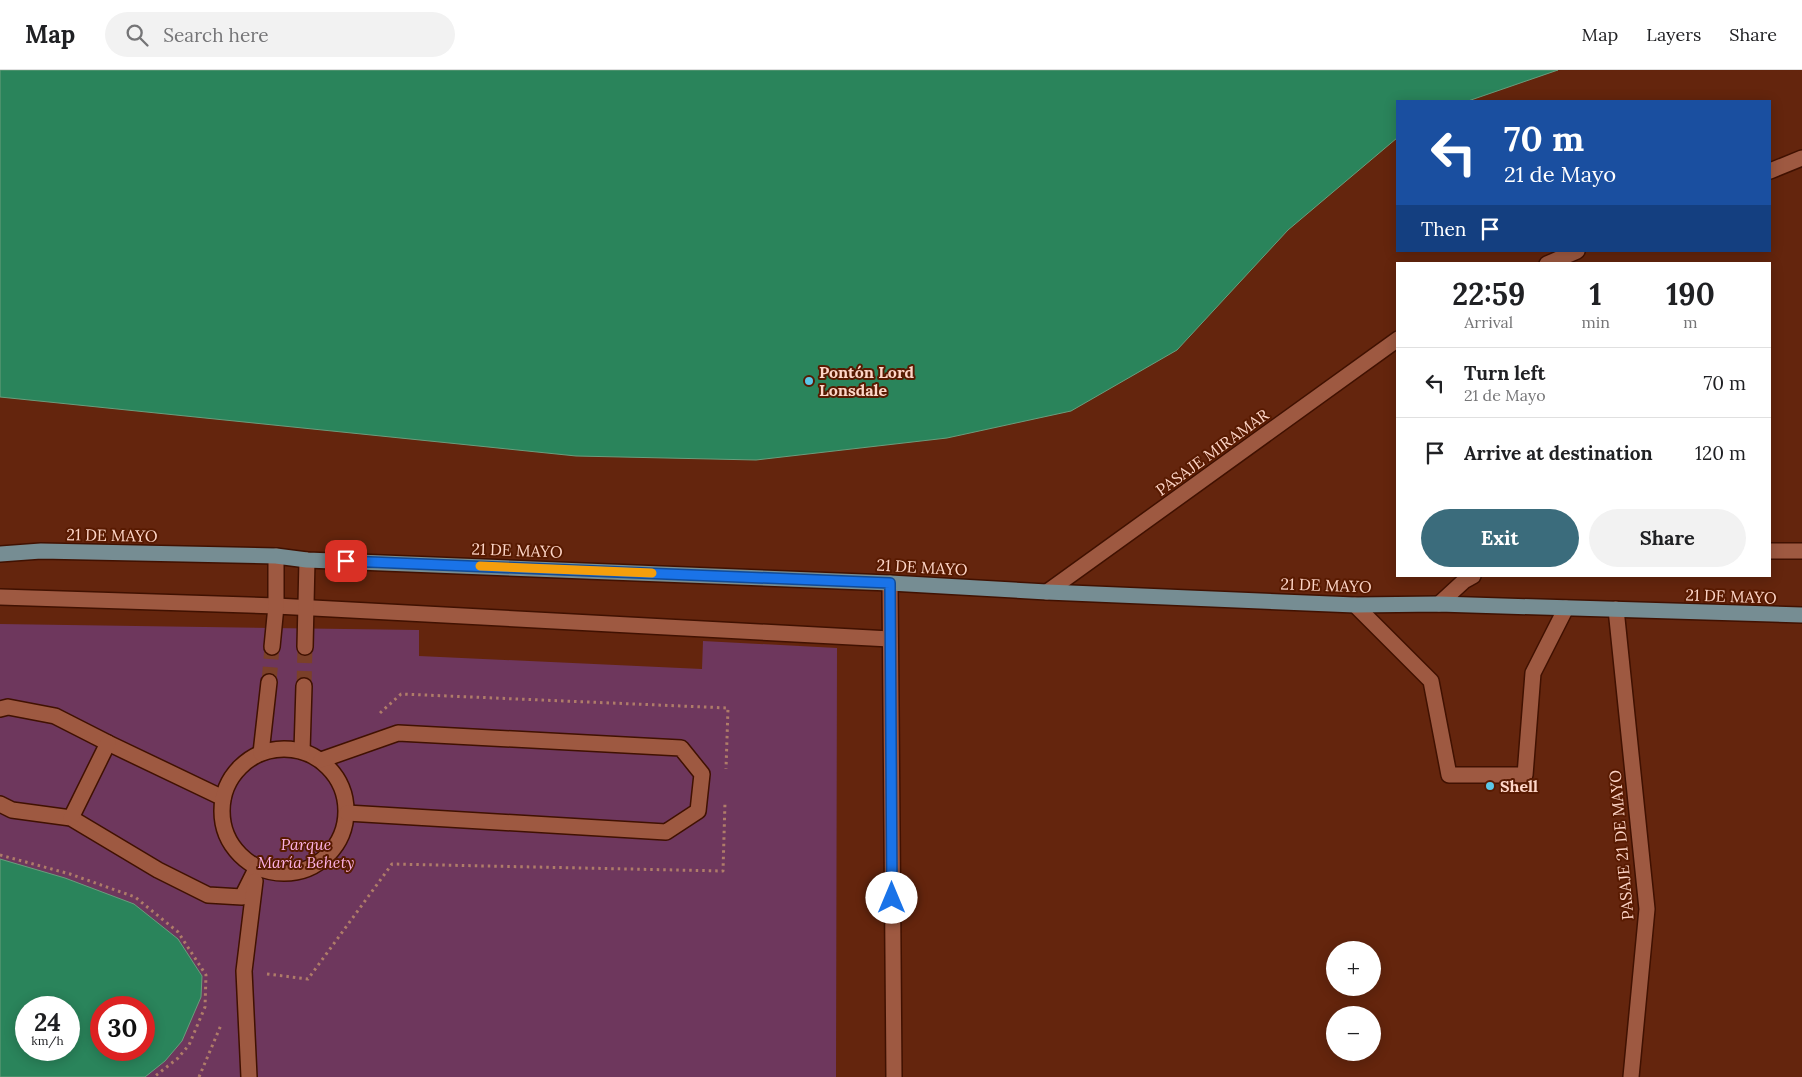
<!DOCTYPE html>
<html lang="en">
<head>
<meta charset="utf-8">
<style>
	:root { --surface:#fff; --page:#f2f2f2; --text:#202124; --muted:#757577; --line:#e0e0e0; --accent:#3b6c7c }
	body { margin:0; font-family:Lora,serif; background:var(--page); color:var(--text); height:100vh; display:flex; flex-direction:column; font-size:19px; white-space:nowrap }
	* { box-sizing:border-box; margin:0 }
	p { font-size:16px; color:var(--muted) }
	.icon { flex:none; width:28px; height:28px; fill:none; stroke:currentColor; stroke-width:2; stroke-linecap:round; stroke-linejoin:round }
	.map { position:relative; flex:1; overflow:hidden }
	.side { position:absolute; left:1396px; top:192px; width:375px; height:315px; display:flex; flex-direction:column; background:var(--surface); border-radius:0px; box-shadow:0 2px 12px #0003 }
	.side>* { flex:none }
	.banner { position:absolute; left:1396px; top:30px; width:375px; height:152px; border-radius:0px; box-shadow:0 2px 12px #0003; background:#1a4fa0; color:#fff; overflow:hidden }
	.fabs { position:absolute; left:1326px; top:871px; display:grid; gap:10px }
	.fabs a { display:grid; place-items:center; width:55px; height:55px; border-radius:50%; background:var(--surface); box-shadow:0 2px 12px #0003; font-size:25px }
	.speed { position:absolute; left:15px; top:926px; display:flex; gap:10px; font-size:25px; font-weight:700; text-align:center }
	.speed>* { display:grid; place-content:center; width:65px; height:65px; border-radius:50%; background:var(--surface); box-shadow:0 2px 12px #0003; line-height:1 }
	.speed small { font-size:12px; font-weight:400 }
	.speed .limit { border:8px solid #d22; background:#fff; color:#111 }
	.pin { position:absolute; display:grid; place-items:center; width:42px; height:42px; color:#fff; margin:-21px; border-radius:10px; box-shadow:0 2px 8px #0006 }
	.me { position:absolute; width:55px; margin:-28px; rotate:0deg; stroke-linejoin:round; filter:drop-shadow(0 0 4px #0008) }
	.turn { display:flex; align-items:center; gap:18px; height:105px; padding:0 25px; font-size:22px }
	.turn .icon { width:65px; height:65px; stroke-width:2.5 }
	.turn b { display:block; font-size:35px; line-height:42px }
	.then { display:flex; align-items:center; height:48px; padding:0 25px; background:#0003; gap:10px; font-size:19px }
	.eta { display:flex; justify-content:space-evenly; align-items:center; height:85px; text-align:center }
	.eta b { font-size:30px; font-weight:800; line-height:35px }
	.button { display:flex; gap:10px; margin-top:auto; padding:10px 25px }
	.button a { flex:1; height:58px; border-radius:30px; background:var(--accent); color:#fff; font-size:20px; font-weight:800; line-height:58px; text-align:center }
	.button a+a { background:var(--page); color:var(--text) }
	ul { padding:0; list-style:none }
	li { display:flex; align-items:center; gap:15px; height:70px; padding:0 25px; border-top:1px solid var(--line) }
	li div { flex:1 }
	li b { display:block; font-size:19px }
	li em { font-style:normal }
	header { display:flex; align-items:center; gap:30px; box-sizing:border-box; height:70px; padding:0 25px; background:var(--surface); border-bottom:1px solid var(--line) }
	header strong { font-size:24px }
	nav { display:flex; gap:28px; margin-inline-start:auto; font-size:18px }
	.search { width:350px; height:45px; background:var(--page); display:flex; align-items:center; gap:12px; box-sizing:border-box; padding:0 18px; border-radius:28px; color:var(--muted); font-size:19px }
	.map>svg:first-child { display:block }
	.green { fill:#6e375d; fill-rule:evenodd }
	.water { fill:#2a845b; stroke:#6a9d7c; fill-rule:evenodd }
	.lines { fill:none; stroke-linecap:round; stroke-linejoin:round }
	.minor-tunnel { stroke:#7b4029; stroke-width:15; stroke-dasharray:15 8; stroke-linecap:butt }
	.minor-casing { stroke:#401101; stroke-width:18 }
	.major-casing { stroke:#401101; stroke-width:18 }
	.path { stroke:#af7c69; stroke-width:3; stroke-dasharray:2.5 4; stroke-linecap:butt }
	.minor { stroke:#9e5941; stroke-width:15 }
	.major { stroke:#768d93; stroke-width:15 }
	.route-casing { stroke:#114b97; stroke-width:12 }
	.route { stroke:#1a73e8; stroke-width:9 }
	.slow { stroke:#f59e0b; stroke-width:9 }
	.poi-dot { fill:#5bc7e7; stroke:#581a01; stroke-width:2 }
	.labels { text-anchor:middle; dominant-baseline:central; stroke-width:4; stroke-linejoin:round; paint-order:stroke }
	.poi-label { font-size:16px; font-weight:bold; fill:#fed6c8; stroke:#581a01; text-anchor:start }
	.street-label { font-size:16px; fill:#fed6c8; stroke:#581a01 }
	.park-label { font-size:16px; font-style:italic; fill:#fdb1e4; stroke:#581a01 }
</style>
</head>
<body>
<header>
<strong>Map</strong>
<div class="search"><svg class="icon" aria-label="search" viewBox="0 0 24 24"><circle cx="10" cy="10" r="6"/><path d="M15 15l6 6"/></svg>Search here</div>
<nav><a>Map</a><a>Layers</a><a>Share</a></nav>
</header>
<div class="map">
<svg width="1802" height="1007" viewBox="0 0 1802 1007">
	<rect width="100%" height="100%" fill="#64250d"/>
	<path class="green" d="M0,554l419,6v26l283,13 1,-28 134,7 -1,429h-836zM26,938h43v42h-43zM101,938h43v42h-43z"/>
	<g class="water">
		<polygon points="0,0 1558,0 1468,31 1398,31 1397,68 1288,160 1177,280 1071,341 947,368 756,390 576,386 0,327"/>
		<path d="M0,789l65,19 69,26 44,35 24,37 -1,21 -19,44 -17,20 -20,16h-145zM26,938h43v42h-43zM101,938h43v42h-43z"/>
	</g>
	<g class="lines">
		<g class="minor-tunnel">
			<polyline points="269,612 272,577"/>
			<polyline points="304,616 305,577"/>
		</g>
		<g class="minor-casing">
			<g id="minor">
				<polyline points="1770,101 1802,88"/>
				<polyline points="1547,194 1577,181"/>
				<polyline points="1770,481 1802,481"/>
				<polyline points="890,513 894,1007"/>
				<polyline points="1047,522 1398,269"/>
				<polyline points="0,527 276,536 890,569"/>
				<polyline points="1439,534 1464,511 1473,506"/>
				<polyline points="1355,535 1431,611 1449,705 1525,705 1533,603 1566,538"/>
				<polyline points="1616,539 1647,839 1631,1007"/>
				<polyline points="272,577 276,536 276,486"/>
				<polyline points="305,577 307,490"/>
				<polyline points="0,639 8,637 55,646 108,673 223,728"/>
				<circle cx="284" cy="741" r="62"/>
				<polyline points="302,681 304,616"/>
				<polyline points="261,683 269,612"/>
				<polyline points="321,690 398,663 681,678 702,704 698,741 666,762 347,743"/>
				<polyline points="0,734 12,740 71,748 158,800 208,825 242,827 257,797"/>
				<polyline points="71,748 108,673"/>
				<polyline points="249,1007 244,901 255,811"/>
			</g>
		</g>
		<g class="major-casing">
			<polyline id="major" points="0,484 41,481 276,486 307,490 890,513 1047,522 1355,535 1439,534 1802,545"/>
		</g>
		<g class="path">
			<polyline points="380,643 401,624 728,638 726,699"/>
			<polyline points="0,785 70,804 135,827 178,862 206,905 205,937 189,975 178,988 154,1007"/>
			<polyline points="267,904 308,909 392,794 723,801 725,732"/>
			<polyline points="199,1007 221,955"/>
		</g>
		<use href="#minor" class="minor"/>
		<use href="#major" class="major"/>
	</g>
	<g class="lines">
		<g class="route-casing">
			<polyline id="route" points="346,491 890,513 892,828"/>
		</g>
		<use href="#route" class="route"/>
		<polyline class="slow" points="480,496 652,503"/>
	</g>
	<g class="poi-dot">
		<circle cx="809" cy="311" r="5"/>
		<circle cx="1490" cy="716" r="5"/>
	</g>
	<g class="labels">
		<g class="poi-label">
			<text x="819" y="302">Pontón Lord<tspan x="819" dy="18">Lonsdale</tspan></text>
			<text x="1500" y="716">Shell</text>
		</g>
		<g class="street-label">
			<text transform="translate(1212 382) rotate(-36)">PASAJE MIRAMAR</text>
			<text transform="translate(112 465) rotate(1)">21 DE MAYO</text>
			<text transform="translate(517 480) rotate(2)">21 DE MAYO</text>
			<text transform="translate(922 497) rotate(3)">21 DE MAYO</text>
			<text transform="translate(1326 515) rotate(2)">21 DE MAYO</text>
			<text transform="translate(1731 526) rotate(2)">21 DE MAYO</text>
			<text transform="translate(1621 775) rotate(-95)">PASAJE 21 DE MAYO</text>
		</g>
		<g class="park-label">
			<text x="306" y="774">Parque<tspan x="306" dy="18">María Behety</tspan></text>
		</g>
	</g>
</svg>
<div class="fabs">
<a>+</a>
<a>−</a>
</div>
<div class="speed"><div>24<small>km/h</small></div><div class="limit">30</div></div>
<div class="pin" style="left:346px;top:491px;background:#d93025"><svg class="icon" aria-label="arrive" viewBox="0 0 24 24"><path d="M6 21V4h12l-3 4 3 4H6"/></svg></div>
<svg class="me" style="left:892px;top:828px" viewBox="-20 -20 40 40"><circle r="19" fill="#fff"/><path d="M0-13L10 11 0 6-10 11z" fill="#1a73e8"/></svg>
<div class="banner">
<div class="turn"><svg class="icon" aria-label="left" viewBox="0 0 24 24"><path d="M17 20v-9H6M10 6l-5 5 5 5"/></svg><div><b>70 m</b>21 de Mayo</div></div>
<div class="then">Then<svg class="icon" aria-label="arrive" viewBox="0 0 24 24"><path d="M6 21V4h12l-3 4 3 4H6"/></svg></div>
</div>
<section class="side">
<div class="eta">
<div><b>22:59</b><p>Arrival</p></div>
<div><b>1</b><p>min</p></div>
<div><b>190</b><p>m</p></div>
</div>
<ul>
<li><svg class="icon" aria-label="left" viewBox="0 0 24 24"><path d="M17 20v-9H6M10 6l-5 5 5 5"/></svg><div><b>Turn left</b><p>21 de Mayo</p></div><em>70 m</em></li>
<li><svg class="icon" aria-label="arrive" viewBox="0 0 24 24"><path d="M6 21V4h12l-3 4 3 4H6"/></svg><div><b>Arrive at destination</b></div><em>120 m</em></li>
</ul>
<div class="button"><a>Exit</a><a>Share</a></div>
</section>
</div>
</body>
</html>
